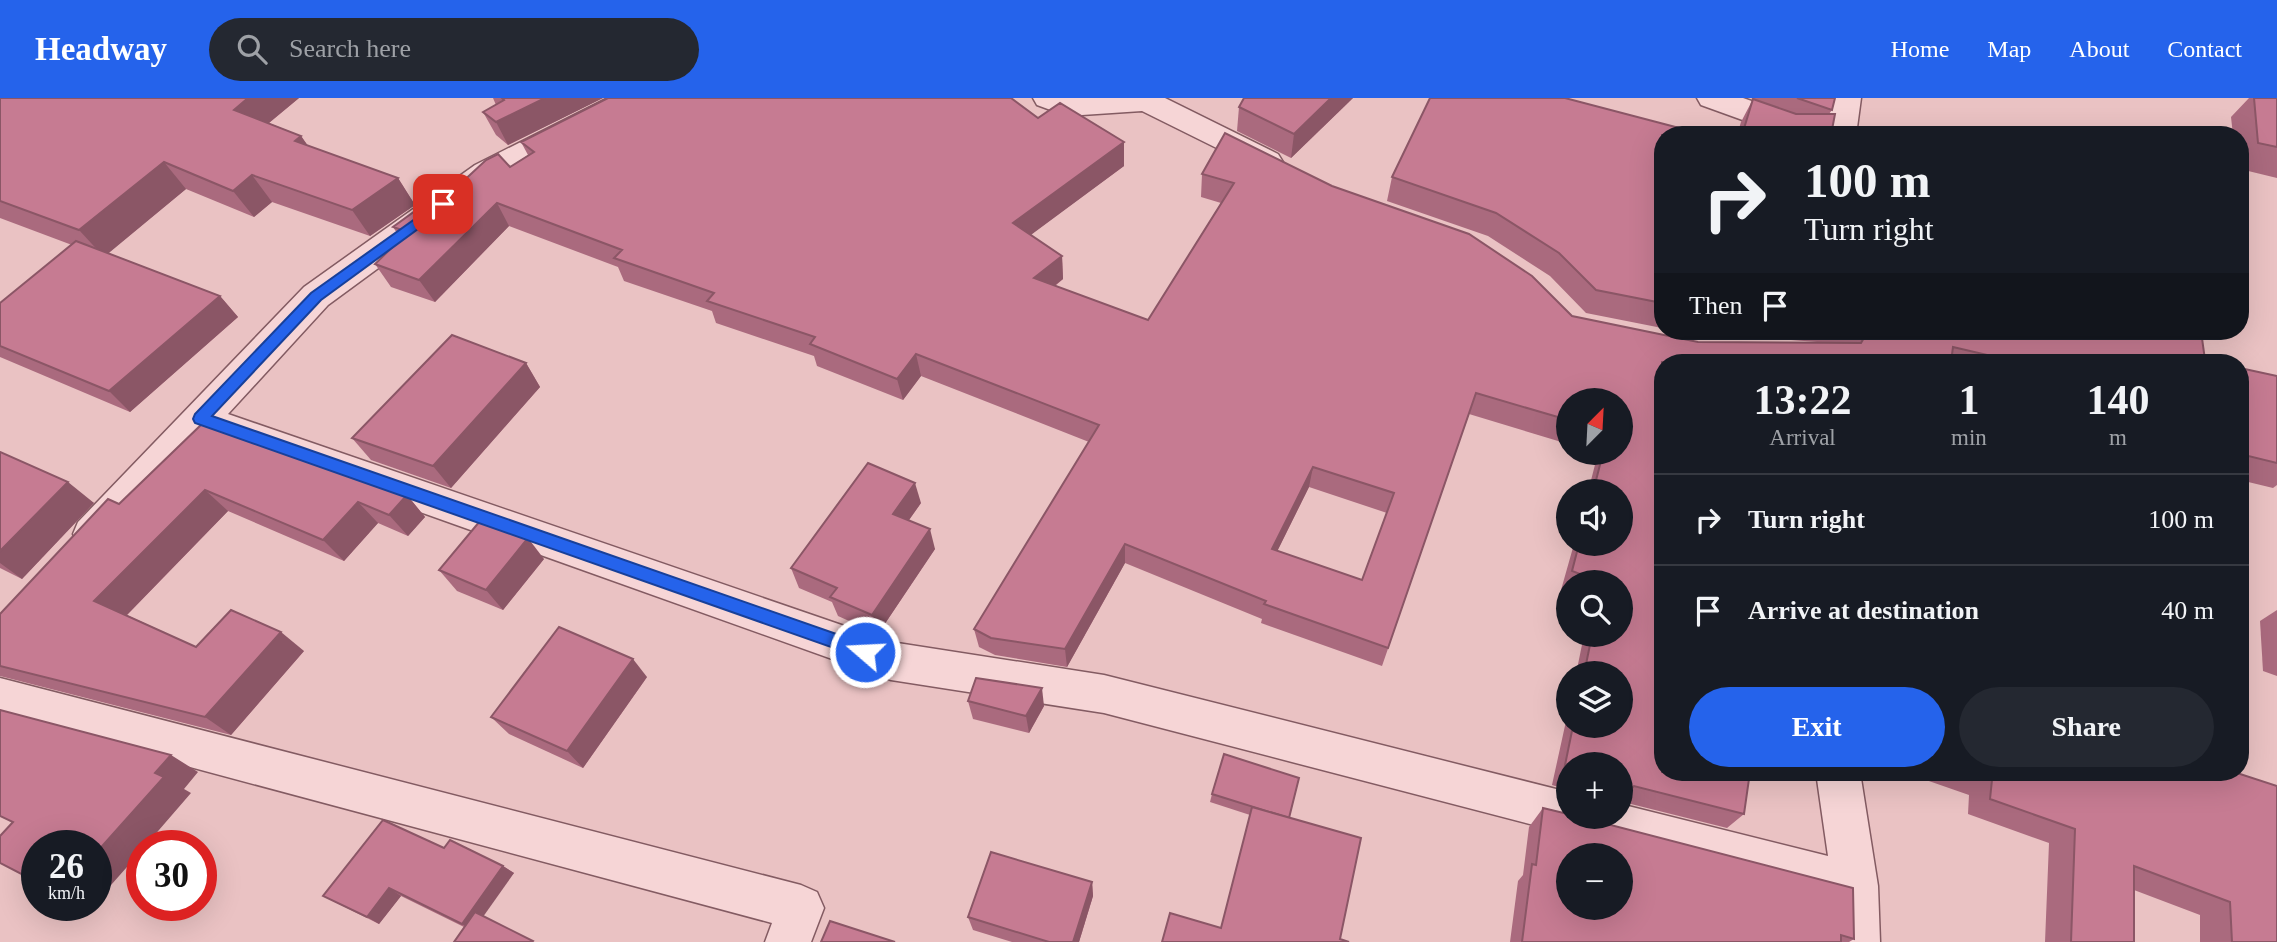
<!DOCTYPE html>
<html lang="en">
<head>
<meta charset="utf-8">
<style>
	:root { --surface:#171b24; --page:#242831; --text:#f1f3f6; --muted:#9ea1a6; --line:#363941; --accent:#2563eb }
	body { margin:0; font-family:"Times New Roman",serif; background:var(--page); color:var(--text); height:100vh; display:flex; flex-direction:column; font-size:26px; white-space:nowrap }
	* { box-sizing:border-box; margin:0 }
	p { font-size:23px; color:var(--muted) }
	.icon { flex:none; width:38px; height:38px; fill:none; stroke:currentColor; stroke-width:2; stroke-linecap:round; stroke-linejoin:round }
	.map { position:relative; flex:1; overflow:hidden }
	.side { position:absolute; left:1654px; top:256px; width:595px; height:427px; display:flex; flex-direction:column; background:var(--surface); border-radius:28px; box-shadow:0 7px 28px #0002 }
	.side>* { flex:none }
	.top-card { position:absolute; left:1654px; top:28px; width:595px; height:214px; border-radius:28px; box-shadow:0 7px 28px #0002; background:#171b24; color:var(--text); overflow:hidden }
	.needle { width:46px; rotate:24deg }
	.fabs { position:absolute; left:1556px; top:290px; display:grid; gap:14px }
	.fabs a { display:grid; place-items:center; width:77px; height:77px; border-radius:50%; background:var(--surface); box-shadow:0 7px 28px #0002; font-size:35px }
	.speed { position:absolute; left:21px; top:732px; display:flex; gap:14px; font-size:35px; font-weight:700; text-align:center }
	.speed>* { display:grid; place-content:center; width:91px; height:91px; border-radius:50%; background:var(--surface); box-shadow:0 7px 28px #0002; line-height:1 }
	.speed small { font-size:18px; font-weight:400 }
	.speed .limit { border:10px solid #d22; background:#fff; color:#111 }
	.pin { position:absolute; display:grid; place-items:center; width:60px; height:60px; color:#fff; margin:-30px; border-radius:14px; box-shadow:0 4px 10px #0006 }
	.me { position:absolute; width:77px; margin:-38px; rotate:289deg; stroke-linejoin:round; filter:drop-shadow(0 0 5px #0008) }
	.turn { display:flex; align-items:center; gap:24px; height:147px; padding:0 35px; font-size:32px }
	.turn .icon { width:91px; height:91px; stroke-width:2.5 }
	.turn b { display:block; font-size:49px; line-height:60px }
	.then { display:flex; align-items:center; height:66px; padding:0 35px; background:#0003; gap:14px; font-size:26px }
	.eta { display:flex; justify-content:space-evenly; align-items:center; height:119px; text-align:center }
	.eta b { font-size:42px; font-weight:700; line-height:49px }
	.cta { display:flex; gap:14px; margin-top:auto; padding:14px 35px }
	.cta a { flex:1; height:80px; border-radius:42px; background:var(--accent); color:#fff; font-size:28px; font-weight:700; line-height:80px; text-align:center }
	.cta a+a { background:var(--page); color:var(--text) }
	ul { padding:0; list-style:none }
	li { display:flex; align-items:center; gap:21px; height:91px; padding:0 35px; border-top:2px solid var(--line) }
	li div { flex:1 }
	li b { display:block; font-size:26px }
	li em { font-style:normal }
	header { display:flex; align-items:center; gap:42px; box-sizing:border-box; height:98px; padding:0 35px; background:var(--accent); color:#fff }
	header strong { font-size:33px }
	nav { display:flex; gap:38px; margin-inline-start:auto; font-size:24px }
	.search { width:490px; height:63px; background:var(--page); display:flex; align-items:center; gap:18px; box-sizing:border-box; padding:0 24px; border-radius:38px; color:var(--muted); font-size:26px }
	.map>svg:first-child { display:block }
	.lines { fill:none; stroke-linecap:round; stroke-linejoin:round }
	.street-casing { stroke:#835b62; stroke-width:3 }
	.street { fill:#f6d5d6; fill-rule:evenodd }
	.wall { fill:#aa6a7e; fill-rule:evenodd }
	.shaded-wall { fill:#8b5666 }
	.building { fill:#c67b92; stroke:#8b5666; stroke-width:2; fill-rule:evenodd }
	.route { fill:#2563eb; stroke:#184099; stroke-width:2 }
</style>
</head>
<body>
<header>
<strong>Headway</strong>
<div class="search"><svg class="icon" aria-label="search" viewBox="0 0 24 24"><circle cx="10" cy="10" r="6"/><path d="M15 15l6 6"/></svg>Search here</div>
<nav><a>Home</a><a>Map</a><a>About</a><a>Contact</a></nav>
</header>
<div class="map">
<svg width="2277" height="844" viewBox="0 0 2277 844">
	<rect width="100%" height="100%" fill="#eac2c3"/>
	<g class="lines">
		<g class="street-casing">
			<g id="street">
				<polygon points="608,0 648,0 644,7 497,83 328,207 228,316 891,544 1104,577 1568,694 1568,719 1620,719 1620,706 1828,758 1816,674 1860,674 1878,788 1880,844 1834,844 1833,805 1572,735 1568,736 1104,615 891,582 207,338 106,448 92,452 78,448 73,436 78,424 304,189 475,67"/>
				<polygon points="1033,0 1165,0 1278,56 1283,64 1278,72 1267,75 1142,13 1067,18 1037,7"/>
				<polygon points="1697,0 1743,0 1826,29 1831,0 1861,0 1856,37 1784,37 1701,7"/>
				<polygon points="0,580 801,787 817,794 824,810 811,844 765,844 772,825 0,618"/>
			</g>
		</g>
		<use href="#street" class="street"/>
	</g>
	<g class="wall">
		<polygon points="0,0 299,0 269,25 301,38 308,48 398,80 415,107 370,138 272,104 254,119 186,91 108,155 220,198 238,219 130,314 0,259 0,205 72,147 0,120"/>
		<polygon points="493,0 603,0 508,47 496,37 483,14 496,7"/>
		<polygon points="1244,0 1353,0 1291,60 1237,33 1239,9"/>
		<polygon points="1751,0 1835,0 1832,12 1829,16 1831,37 1737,37 1741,24 1753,1 1797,16"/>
		<polygon points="2249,0 2277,0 2277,80 2240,71 2240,37 2233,37 2231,19"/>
		<path d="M1038,20l86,48 -94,69 32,21 1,23 -8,7 93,34 73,-117 -20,-6 1,-23 23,-41 347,183 126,26 132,1 -144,-11 -8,-1h523l4,29 12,2h-555v410l82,42 -17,14 -100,-25 -7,8v-46h-52v25l-16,-5 16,-73v14h52v-52h-44l8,-39h36v-52h-52v10l-7,-3 13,-46h46v-52h-32l10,-39h22v-52h-52v43l-99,-30 -87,252 -121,-43 1,-4 -137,-56 -58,104 -72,-12 -16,-8 -5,-18 115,-187 -168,-66 -18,24 -86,-34 -3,-10 -98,-33 -4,-12 -88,-30 -6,-14 -109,-41 -74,76 -44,-15 -16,-23 26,-25 -8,-12 52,-29 65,-31 18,-12 -7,-13zM1309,389l78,26 -25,67 -85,-29z"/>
		<polygon points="1662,37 1662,230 1586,215 1550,178 1488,138 1387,103 1392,79"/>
		<polygon points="526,265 540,289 451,390 371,362 352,340"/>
		<polygon points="2240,270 2277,278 2277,387 2273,390 2240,382"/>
		<polygon points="203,325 407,397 425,419 408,438 378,425 344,463 228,413 127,517 196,549 304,553 231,637 0,578 0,516 119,406"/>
		<polygon points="0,354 94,405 22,481 0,470"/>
		<polygon points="921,405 909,422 935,451 878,536 838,518 832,504 799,490 791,470"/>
		<polygon points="544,461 503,512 457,493 439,472"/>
		<polygon points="2277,512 2277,578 2263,573 2260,523"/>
		<polygon points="647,579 583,670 509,636 491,619"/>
		<polygon points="968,603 1044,608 1029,635 973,621"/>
		<polygon points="1903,674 2234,674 2277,844 2200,844 2200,817 2134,792 2134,844 2045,844 2049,745 1968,716 1969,697"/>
		<polygon points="1299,680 1250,717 1210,704 1212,696"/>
		<polygon points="1543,710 1854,841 1849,844 1510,844 1518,783 1523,777 1529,729"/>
		<polygon points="444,750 503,768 514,775 464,829 401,798 379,826 323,798"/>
		<polygon points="1092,784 1093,798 1079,844 1012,844 973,832 968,819"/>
	</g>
	<g class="shaded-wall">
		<polygon points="248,0 299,0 253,38 234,12"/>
		<polygon points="545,0 603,0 508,47 496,24"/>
		<polygon points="1331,0 1353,0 1291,60 1294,36"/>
		<polygon points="301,38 320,65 295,43"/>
		<polygon points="1124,44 1124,68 1016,148 1013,125"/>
		<polygon points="164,64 186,91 104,159 79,132"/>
		<polygon points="252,77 272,104 254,119 233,93"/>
		<polygon points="398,80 415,107 370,138 352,112"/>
		<polygon points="497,105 509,128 435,204 419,182"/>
		<polygon points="1062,158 1063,181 1036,202 1034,180"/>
		<polygon points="220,198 238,219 130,314 109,293"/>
		<polygon points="916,256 921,278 903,302 897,281"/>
		<polygon points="526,265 540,289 451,390 433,368"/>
		<polygon points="1313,369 1309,389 1269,470 1272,451"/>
		<polygon points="68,384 94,405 22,481 0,465 0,453"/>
		<polygon points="915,385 921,405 899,436 893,416"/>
		<polygon points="205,392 228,413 122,522 94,503"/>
		<polygon points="407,397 425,419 408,438 389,417"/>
		<polygon points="358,404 378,425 344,463 323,442"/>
		<polygon points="930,431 935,451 878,536 872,517"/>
		<polygon points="528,440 544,461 503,512 486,492"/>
		<polygon points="1125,446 1125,465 1067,569 1065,551"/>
		<polygon points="281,534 304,553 231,637 205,619"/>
		<polygon points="633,561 647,579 583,670 567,653"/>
		<polygon points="1042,590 1044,608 1029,635 1026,618"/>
		<polygon points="171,657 198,674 184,691 191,695 146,747 142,747 142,752 96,804 96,755 155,675"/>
		<polygon points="503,768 514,775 473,833 462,826"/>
		<polygon points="1092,784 1093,798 1079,844 1073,844"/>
		<polygon points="389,790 401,798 379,826 367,819"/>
	</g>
	<g class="building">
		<polygon points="0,0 248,0 234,12 301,38 295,43 398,80 352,112 252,77 233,93 164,64 79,132 0,103"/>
		<polygon points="502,0 545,0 496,24 483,14 504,2"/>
		<path d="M608,0h403l27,20 22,-15 64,39 -111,81 49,33 -28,22 114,42 86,-137 -32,-9 23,-41 107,53 137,48 63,42 40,40 126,26 163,1 4,-7 -3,-5h339l4,29 12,2h-200l-64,-15 -2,15h-289v410h65l22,7 -5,35 -110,-28 -3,3v11h-11v-35h-52v6l-4,-1 9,-44h47v-52h-36l8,-39h28v-52h-17l-31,-12 7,-27h41v-52h-27l10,-39h17v-52h-52v19l-92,-27 -88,255 -124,-44 2,-3 -141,-57 -60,105 -74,-11 -17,-9 125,-204 -183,-71 -19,25 -87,-35 5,-7 -108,-36 7,-8 -100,-35 8,-8 -125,-47 -78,77 -44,-16 33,-32 -15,-5 44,-32 8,3 41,-38 12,-6 12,13 24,-15 -13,-10zM1313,369l81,26 -32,87 -90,-31z"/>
		<polygon points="1244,0 1331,0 1294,36 1239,9"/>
		<polygon points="1430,0 1565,0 1706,37 1662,37 1662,205 1596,192 1559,155 1496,115 1392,79"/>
		<polygon points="1797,0 1835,0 1832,12"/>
		<polygon points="2254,0 2277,0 2277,49 2258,45"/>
		<polygon points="1753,1 1796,16 1835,16 1831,37 1742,37"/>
		<polygon points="76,143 220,198 109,293 0,248 0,205"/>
		<polygon points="452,237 526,265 433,368 352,340"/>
		<polygon points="2240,270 2277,278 2277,365 2240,356"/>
		<polygon points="203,325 407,397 389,417 358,404 323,442 205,392 94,503 196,549 231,512 281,534 205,619 0,568 0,516 108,401 119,406"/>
		<polygon points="0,354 68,384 0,453"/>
		<polygon points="868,365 915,385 893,416 930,431 872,517 830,499 837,490 791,470"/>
		<polygon points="480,423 528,440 486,492 439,472"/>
		<polygon points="559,529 633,561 567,653 491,619"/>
		<polygon points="976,580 1042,590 1026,618 968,603"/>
		<polygon points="0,612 171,657 155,675 164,679 96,755 96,747 37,747 37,784 0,765 0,738 13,724 0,718"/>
		<polygon points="1224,656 1299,680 1289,720 1212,696"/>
		<polygon points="1968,674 2234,674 2277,688 2277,844 2232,844 2230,804 2134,768 2134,844 2071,844 2075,731 1990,701 1992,682"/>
		<polygon points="1252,709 1361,740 1340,841 1349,844 1162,844 1170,815 1221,830"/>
		<path d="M1543,710l25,6v3h12l273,71 1,51 -13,-4v7h-319l10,-78 4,1zM1568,758h52v52h-52z"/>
		<polygon points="383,722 444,750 450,742 503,768 462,826 389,790 367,819 323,798"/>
		<polygon points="991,754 1092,784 1073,844 1049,844 968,819"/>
		<polygon points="475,814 533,843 532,844 454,844"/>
		<polygon points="830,823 895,844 821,844"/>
	</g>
	<polygon class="route" points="443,101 450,106 448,109 321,202 212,318 865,546 871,548 874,554 871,559 865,561 195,325 193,321 195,316 311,195"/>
</svg>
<div class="fabs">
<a><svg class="needle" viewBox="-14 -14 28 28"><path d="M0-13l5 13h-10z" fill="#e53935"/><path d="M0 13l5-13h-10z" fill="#9ea1a6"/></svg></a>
<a><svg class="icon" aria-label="sound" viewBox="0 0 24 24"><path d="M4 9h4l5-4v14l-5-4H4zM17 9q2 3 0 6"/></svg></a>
<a><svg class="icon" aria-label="search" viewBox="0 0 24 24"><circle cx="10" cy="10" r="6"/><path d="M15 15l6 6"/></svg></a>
<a><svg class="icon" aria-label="layers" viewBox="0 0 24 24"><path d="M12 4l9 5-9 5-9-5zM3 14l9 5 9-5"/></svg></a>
<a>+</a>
<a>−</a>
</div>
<div class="speed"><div>26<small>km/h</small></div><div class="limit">30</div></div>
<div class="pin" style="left:443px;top:106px;background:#d93025"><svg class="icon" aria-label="arrive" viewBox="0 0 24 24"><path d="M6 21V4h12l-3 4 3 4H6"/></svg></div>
<svg class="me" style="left:865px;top:554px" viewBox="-20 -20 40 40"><circle r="17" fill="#2563eb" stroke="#fff" stroke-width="3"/><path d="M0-11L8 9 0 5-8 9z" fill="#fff"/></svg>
<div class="top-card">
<div class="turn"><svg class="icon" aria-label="right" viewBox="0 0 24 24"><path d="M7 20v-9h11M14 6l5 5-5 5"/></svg><div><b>100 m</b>Turn right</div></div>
<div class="then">Then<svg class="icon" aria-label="arrive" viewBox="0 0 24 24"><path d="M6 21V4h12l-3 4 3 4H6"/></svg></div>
</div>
<section class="side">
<div class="eta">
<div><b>13:22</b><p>Arrival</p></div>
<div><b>1</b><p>min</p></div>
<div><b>140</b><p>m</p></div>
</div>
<ul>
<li><svg class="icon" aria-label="right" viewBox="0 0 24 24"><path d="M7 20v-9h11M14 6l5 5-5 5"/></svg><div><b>Turn right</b></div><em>100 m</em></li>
<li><svg class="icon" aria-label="arrive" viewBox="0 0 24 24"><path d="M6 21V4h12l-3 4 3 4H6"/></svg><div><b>Arrive at destination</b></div><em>40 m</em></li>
</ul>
<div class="cta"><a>Exit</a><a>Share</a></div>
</section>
</div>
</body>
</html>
